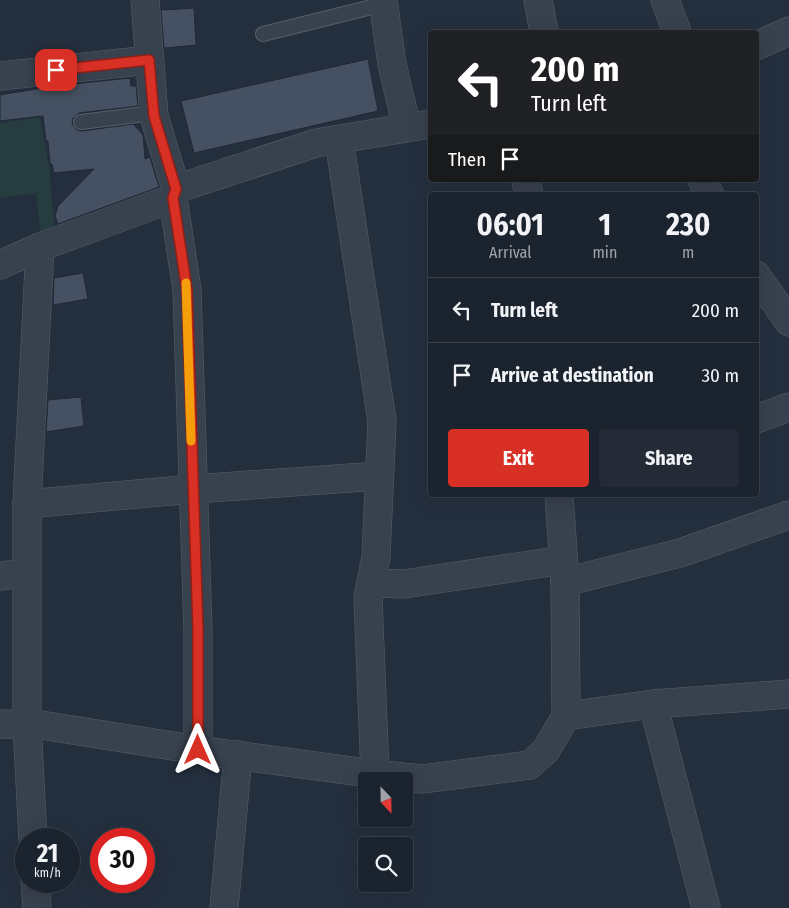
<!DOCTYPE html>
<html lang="en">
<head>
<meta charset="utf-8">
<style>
	:root { --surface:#1b232e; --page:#242b36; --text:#f1f3f6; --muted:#a0a4aa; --line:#39404a; --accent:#d93025 }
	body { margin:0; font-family:"Fira Sans Condensed",sans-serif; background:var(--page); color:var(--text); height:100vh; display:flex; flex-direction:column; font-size:19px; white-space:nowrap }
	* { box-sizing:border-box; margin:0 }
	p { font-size:16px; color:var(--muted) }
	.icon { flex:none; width:28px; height:28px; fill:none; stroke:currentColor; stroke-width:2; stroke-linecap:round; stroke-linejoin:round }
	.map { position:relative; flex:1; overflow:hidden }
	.sheet { position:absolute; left:428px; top:192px; width:331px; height:305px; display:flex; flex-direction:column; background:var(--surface); border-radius:5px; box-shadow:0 5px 20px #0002,0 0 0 1px var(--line) }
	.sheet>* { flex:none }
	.guide { position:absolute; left:428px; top:30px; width:331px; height:152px; border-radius:5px; box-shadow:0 5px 20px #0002,0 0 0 1px var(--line); background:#202124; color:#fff; overflow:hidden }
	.needle { width:32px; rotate:158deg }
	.buttons { position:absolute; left:358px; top:772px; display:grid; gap:10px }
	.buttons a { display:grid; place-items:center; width:55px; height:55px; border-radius:5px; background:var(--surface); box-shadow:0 5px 20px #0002,0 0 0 1px var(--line); font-size:25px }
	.speed { position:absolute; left:15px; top:828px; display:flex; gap:10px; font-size:25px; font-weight:700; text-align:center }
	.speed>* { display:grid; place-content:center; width:65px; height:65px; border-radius:50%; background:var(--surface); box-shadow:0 5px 20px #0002,0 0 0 1px var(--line); line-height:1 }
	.speed small { font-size:12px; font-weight:400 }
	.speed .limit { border:8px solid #d22; background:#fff; color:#111 }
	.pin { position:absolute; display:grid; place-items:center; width:42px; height:42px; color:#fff; margin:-21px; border-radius:10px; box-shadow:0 2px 8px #0006 }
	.me { position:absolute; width:55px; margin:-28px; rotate:0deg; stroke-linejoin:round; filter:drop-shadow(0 0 4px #0008) }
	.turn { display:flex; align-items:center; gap:18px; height:105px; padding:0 20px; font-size:22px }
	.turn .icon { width:65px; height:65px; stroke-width:2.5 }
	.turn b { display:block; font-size:35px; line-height:42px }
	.then { display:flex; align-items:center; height:48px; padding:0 20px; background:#0003; gap:10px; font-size:19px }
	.eta { display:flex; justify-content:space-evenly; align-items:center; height:85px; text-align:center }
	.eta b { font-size:30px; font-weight:700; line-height:35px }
	.primary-button { display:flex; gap:10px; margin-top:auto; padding:10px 20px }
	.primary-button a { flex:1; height:58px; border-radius:5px; background:var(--accent); color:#fff; font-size:20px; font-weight:700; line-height:58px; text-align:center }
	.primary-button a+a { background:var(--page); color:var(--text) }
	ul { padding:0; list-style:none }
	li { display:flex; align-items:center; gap:15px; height:65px; padding:0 20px; border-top:1px solid var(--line) }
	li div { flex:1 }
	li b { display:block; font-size:19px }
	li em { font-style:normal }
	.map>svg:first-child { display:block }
	.green { fill:#263c3f }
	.building { fill:#455162; stroke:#1f2835 }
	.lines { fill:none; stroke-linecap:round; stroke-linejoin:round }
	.lane-casing { stroke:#565f6c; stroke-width:16 }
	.street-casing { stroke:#565f6c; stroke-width:29 }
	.lane { stroke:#38414e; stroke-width:14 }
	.street { stroke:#38414e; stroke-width:28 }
	.route-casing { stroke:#8d1f18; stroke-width:12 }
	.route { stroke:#d93025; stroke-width:9 }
	.slow { stroke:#f59e0b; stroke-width:9 }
</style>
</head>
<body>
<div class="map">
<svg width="789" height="908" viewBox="0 0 789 908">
	<rect width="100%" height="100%" fill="#242f3e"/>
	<polygon class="green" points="40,117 49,167 55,234 41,238 36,193 0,198 0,123"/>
	<g class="building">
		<polygon points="194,8 196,45 164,48 161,10"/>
		<polygon points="368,59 378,111 194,153 181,101"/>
		<polygon points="130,78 131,86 136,86 138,106 79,113 73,118 72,124 77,130 82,131 133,124 143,135 145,159 150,157 159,187 58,224 55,216 58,206 94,169 54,173 52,164 50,164 48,141 46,141 43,116 0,121 0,95 54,86"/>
		<polygon points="83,273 88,299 53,305 54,278"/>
		<polygon points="81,397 84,426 46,432 48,400"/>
	</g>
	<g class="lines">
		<g class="lane-casing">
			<g id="lane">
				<polyline points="263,34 384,4"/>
				<polyline points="81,122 153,113"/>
			</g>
		</g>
		<g class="street-casing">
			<g id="street">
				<polyline points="145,0 154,116 176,189 173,198 187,290 198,630 198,750"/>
				<polyline points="383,0 392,64 407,128"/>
				<polyline points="538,0 544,32"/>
				<polyline points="665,0 677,32"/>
				<polyline points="756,46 789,31"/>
				<polyline points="0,76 149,60"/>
				<polyline points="339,140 382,421 376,557 368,597 375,774"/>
				<polyline points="526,180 529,195"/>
				<polyline points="702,180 710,195"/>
				<polyline points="176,189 316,143 430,124"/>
				<polyline points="0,265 40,247 173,198"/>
				<polyline points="756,275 789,322"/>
				<polyline points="756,419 789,407"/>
				<polyline points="27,504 193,489 379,476"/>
				<polyline points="0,576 26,573"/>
				<polyline points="565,582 680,553 789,515"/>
				<polyline points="371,583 404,584 563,560"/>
				<polyline points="653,704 706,908"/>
				<polyline points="566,716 653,704 789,694"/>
				<polyline points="0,724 41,725 198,750 375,774 422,779 530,765 546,750 566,716 565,582 559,495"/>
				<polyline points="33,839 27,724 27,504 40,247"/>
				<polyline points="35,881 37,908"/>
				<polyline points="224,908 238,755"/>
			</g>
		</g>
		<use href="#lane" class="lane"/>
		<use href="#street" class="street"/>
	</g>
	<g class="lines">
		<g class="route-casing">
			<polyline id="route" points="56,70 149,60 154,116 176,189 173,198 187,290 198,630 198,750"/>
		</g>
		<use href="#route" class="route"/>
		<polyline class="slow" points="186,283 191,441"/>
	</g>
</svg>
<div class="buttons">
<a><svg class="needle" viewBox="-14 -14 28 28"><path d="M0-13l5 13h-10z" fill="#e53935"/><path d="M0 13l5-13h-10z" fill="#a0a4aa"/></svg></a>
<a><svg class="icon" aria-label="search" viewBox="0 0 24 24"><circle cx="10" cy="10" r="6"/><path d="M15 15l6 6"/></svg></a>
</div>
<div class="speed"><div>21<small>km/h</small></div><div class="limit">30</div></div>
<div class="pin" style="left:56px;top:70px;background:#d93025"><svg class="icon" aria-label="arrive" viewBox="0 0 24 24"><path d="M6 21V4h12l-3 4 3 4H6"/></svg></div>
<svg class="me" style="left:198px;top:750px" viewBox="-20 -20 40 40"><path d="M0-17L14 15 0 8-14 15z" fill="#d93025" stroke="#fff" stroke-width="4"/></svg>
<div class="guide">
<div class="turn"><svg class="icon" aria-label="left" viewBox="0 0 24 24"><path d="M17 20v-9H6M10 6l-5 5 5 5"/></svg><div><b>200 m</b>Turn left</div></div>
<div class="then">Then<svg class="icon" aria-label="arrive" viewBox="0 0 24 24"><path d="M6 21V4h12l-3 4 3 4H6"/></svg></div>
</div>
<section class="sheet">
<div class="eta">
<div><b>06:01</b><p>Arrival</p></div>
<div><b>1</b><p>min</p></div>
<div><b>230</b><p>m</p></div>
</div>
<ul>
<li><svg class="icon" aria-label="left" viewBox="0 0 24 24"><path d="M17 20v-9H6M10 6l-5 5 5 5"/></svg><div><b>Turn left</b></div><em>200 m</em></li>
<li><svg class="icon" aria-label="arrive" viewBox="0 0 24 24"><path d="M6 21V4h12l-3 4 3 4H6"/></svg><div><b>Arrive at destination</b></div><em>30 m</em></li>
</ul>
<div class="primary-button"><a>Exit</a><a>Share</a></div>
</section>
</div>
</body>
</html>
